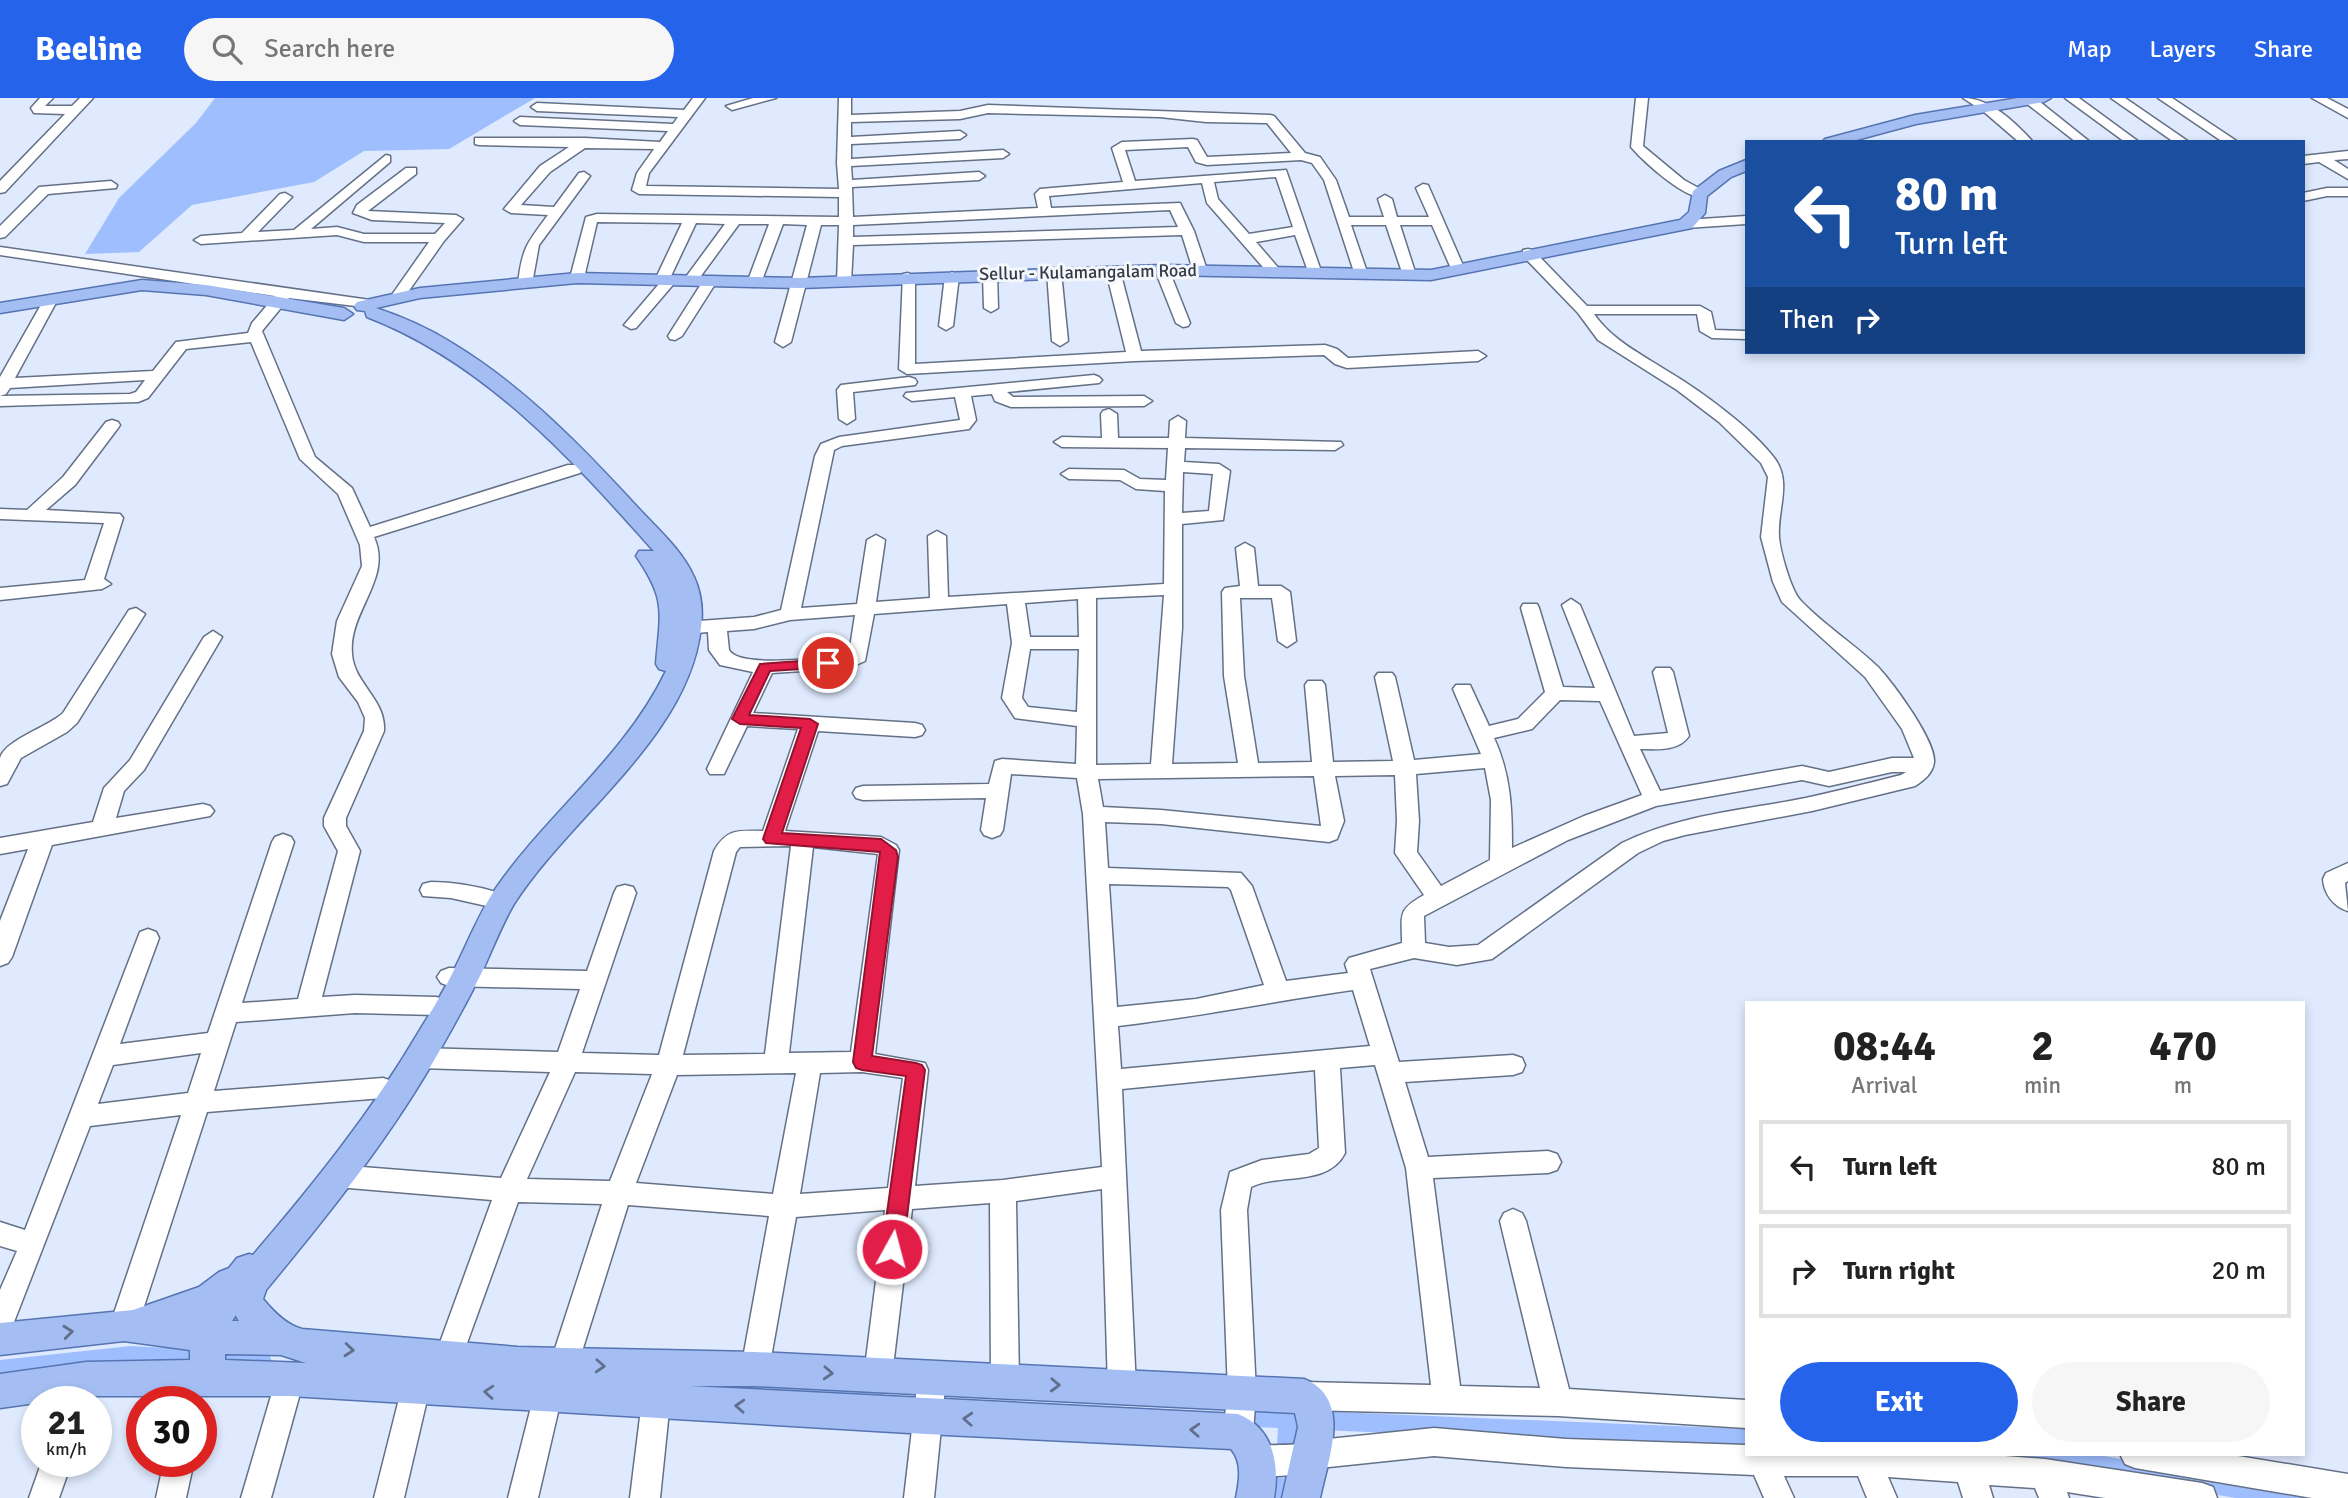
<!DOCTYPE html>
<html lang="en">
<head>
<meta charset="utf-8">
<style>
	:root { --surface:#fff; --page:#f6f6f6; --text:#222; --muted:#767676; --line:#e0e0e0; --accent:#2563eb }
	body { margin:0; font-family:Signika,sans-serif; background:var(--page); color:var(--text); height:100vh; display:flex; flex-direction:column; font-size:26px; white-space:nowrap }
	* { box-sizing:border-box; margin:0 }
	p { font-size:23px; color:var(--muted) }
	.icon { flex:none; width:38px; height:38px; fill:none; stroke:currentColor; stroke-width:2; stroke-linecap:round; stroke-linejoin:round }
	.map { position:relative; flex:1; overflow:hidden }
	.drawer { position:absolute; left:1745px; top:903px; width:560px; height:455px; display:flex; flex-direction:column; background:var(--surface); border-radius:0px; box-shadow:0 4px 10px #0003 }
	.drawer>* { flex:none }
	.banner { position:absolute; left:1745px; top:42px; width:560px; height:214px; border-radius:0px; box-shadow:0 4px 10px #0003; background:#1a4fa0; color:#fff; overflow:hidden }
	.speed { position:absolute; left:21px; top:1288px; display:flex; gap:14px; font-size:35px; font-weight:700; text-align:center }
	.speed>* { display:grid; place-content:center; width:91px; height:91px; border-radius:50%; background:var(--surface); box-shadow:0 4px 10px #0003; line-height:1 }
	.speed small { font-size:18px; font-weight:400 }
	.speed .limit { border:10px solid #d22; background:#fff; color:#111 }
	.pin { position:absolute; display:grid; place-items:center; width:60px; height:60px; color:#fff; margin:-30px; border:4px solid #fff; border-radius:50%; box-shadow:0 2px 7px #0007 }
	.me { position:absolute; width:77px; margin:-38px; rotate:7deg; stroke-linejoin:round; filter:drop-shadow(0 0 5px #0008) }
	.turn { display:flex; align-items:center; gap:24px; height:147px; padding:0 35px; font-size:32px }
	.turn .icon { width:91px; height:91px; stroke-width:2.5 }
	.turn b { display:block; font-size:49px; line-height:60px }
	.then { display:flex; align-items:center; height:66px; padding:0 35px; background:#0003; gap:14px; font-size:26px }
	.eta { display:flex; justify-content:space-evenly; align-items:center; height:119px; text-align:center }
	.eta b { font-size:42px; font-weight:700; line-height:49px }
	.primary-button { display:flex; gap:14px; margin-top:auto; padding:14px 35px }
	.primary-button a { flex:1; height:80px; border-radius:42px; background:var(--accent); color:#fff; font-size:28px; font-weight:700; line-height:80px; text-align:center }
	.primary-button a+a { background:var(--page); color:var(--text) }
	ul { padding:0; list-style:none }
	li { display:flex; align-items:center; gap:21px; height:94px; margin:0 14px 10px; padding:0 21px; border:4px solid var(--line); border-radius:0px }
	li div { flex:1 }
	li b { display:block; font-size:26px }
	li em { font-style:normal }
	header { display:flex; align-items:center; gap:42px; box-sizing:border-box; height:98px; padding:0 35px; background:var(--accent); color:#fff }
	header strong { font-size:33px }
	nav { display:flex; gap:38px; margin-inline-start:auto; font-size:24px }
	.search { width:490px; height:63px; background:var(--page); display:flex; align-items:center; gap:18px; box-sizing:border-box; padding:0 24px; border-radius:38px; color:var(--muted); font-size:26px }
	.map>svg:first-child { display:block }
	.water { fill:#9ebefd }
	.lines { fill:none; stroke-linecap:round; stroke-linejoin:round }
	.canal { fill:#9ebefd; fill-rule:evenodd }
	.minor-casing { stroke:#647086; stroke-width:3 }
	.major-casing { stroke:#5674b1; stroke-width:3 }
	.minor { fill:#fff; fill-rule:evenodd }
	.major { fill:#a4bef3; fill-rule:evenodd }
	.oneway { stroke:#616f8a }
	.route { fill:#e11d48; stroke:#92132f; stroke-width:2 }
	.labels { text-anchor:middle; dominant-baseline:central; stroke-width:6; stroke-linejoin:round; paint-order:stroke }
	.far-street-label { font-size:18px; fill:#353a44; stroke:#f4f7fc }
</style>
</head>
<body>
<header>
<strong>Beeline</strong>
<div class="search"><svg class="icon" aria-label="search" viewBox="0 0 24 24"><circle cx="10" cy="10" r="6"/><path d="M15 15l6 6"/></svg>Search here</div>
<nav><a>Map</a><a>Layers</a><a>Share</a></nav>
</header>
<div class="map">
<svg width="2348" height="1400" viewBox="0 0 2348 1400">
	<rect width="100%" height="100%" fill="#dfeafe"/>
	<polygon class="water" points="215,0 535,0 449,51 364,53 314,84 192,107 139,154 85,156 119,100 196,25"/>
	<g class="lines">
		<g class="canal">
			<polygon points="131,1248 263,1255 270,1258 272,1264 270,1270 263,1273 131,1266 0,1280 0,1262"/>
			<polygon points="696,1278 875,1289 882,1292 885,1298 882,1304 875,1307 696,1296 689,1293 686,1287 689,1281"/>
			<polygon points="1237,1310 1746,1331 1746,1350 1297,1331 1294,1400 1274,1400 1278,1330 1237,1328 1230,1326 1227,1319 1230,1312"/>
			<polygon points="1982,1356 2092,1356 2295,1390 2302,1393 2305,1400 2236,1400 2062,1371 1992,1366 1985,1363"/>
		</g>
		<g class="minor-casing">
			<g id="minor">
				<polygon points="40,0 53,0 45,8 72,8 80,0 93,0 5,94 0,95 0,83 65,16 34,15 31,10"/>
				<path d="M693,0h12l-56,75 -3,13 193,3 -2,-26 2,-65h12v17l109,-4 28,-6 282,10 4,1 31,37 15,4 16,23 13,37h35l-6,-18 7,-4 7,4 5,18h32l-13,-29 7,-4 5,1 37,85 -7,4 -5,-1 -21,-48h-32l16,50 -2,3h-10l-18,-53h-35l16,47 -7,4 -5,-1 -31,-95 -12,-17 -11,-3 -94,5 -11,-3 -8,-15 -63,3 10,31 151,-11 35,101 -2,3h-10l-14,-39 -39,7 25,29 -2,3h-10l-62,-71 -5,-20 -153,13 2,12 129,-5 14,28 13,39 -7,4 -7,-4 -11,-35 -329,10 -2,37 -7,4 -7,-4 2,-57h-18l-30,117 -8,5 -8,-5 32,-117 -24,-1 -22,59 -7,4 -7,-4 22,-59h-30l-44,60 -5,1 -7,-4 42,-57 -29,-1 -25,53 6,4 -41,48 -5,1 -7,-4 35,-41 -4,-4 27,-57 -85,-1 -13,56 -7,4 -7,-4 16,-61 11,-3 242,3v-20l-200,-3 -7,-4 5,-17 17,-24 -69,-1 -35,24 -29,33 33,2 25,-34 5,-1 6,4 -51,69 -7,39 -2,3h-10l-2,-3c4,-36 9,-41 30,-69l-37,-2 -7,-4 36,-43 29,-19 -90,-2 -4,-1v-6h110l75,4 8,-11 -148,-6 -6,-4 6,-4 153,7 5,-7 -141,-6 -6,-4 6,-4 147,7zM988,15l172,4 46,5 61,1 24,30 -84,4 -10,-17 -4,-1 -71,3 -10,6 11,34 -83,7 -5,5 3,14 -185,9 -1,-30 127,-7 6,-4 -6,-4 -127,8 -1,-14 152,-8 6,-4 -6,-4 -152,9v-15l109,-5 6,-4 -6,-4 -109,6v-15l109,-3zM1276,79l17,50 -44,7 -31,-35 -4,-17zM1170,112l8,17 -325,10v-12z"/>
				<polygon points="753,0 776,0 732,12 726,8"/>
				<path d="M1636,0h12l-5,48 41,34 20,11v6c-19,3 -61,-36 -73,-50z"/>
				<path d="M1963,0c27,0 52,24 70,44h-14l-36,-31z"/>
				<polygon points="2025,0 2035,0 2090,44 2076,44 2026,5"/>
				<polygon points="2065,0 2079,0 2139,44 2125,44"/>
				<polygon points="2111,0 2125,0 2189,44 2174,44"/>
				<polygon points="2158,0 2172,0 2238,44 2223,44"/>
				<polygon points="2312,0 2327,0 2348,11 2348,20"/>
				<polygon points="2348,53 2348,61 2334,62 2348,71 2348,81 2319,64 2303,66 2303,58"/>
				<polygon points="386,57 390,58 390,64 311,131 337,129 364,136 435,136 445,125 372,122 353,115 357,107 406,70 416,70 416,76 368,113 456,117 463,121 444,143 401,204 391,204 389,201 429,144 364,144 337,137 201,146 194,142 201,138 242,135 280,96 285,95 292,99 258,134 294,132"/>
				<polygon points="111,83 117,87 116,90 48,96 5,139 0,140 0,128 39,89"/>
				<polygon points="2327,90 2348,90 2348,98 2327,98 2303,103 2303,95"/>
				<polygon points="1746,118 1746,126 1686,130 1679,126 1686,122"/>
				<path d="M0,149l377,54 2,3 -7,4 -83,-10 -27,33 53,126 37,31 18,39 198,-62h12l2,4 -2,4 -206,64c19,42 -26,74 -22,117 2,30 34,45 32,77l-38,87v8l14,25 -38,146 33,-2 81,2 8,2 4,7 -4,7 -8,2 -81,-2 -119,9 -22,69 169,-13 9,3 3,7 -3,7 -9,3 -176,14 -69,213 -4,9 -10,4 -10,-4 -4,-9 71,-210 -91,11 -76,196 -4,9 -10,4v-45l17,-39 -17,-5v-24l25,8 115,-298 8,-3 8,3 3,6 -39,106 88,-11 64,-191 3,-5 8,-3 8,3 3,5 -52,161 56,-4 40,-148 -14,-25v-8l40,-87 1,-13 -7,-16 -19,-25 -7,-23 5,-33 25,-55 -2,-21 -22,-51 -38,-35 -49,-117 -65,7 -38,49 -10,4 -138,4v-10l130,-2 6,-2 9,-12 -135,8 -4,6 -6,2v-19l46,-81h10l2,3 -43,79 138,-7 23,-29 72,-9 4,-10 23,-27 -275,-41zM201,955l-13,40 -90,11 15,-39z"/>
				<path d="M1528,151l5,1 54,56h113l11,6 4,18 31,1v8l-34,-1 -12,-7 -3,-17h-103c19,27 47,40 75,58 32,19 84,57 106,87 17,24 2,51 4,78 1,14 12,54 22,64 23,24 53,43 77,66 15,16 58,74 56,95 -1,11 -10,18 -19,24l-103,25 -127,24 -22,6 -25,12 -146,106 -35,6 -43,-7 -44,11 29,93 114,-7 9,3 3,7 -3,7 -9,3 -108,7 23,75 120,-6 9,3 4,8 -4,8 -9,3 -115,5 27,208 80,2 -40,-167 4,-8 9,-4 9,4 4,8 43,168 177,11v28l-188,-12 -254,-6 -10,-4 -4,-10 4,-10 10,-4 127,3 -25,-217 -31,-103 -35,3 5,85c-17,34 -66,20 -94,34l-4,23 9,182 -3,40 -5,10 -10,4 -10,-4 -5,-10 5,-40 -7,-182 9,-38 32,-12 47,-6 10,-6 -4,-78 -193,19 14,299 -4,10 -10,4 -10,-4 -4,-10 -6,-199 -86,12 3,182 -4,10 -10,4 -10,-4 -4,-10 -1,-180 -78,6 -20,166 -4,10 -10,3 -10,-3 -4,-10 21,-165 -89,7 -27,152 -4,9 -10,4 -10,-4 -4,-9 28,-153 -141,-11 -50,159 -4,9 -10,4 -10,-4 -4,-9 52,-160 -84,-2 -60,166 -10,4 -10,-4 -4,-9 58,-159 -155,-13 -9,-3 -4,-8 4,-8 9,-3 164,13 49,-106 -131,-4 -9,-3 -3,-7 3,-7 9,-3 139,4 22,-63 -131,-3 -8,-3 -4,-6 4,-6 8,-3 138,3 27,-78 3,-6 8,-2 8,2 3,6 -54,160 77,2 55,-204c13,-23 25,-20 49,-20l35,-102 -51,-3 -23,48h-14l-3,-5 46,-97 -33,-7 -11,-15 -1,-18 -36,3 -9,-6 9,-6 82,-6 27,-7 34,-154 6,-12 18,-7 121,-17 -5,-23 -43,4 -8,-5 2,-3 188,-18 5,2 3,3 -3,3 -92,9 6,5 131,-1 8,5 -8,5 -133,1 -16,-6 -3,-7 -21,2 5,24 -7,9 -127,17 -8,4 -33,158 56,-4 10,-64 9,-5 9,5 -9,62 54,-4 -2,-62 9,-5 9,5 2,61 216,-13 1,-93 -29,-2 -16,-9 -51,-1 -8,-5 8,-5 55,1 16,9 26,1 2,-32 -106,-1 -8,-5 8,-5 40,1 -1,-24 2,-3 6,-2 8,5 1,24h51l1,-17 8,-5 8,5 -1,17 156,4 2,3 -8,5 -150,-2 -1,14 35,2 11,7 -7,49 -41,4v104l-10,136 66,-1 -14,-87 -2,-84 3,-4 15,-2 -4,-38 9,-5 9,5 4,38h23l9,6 6,49 -9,6 -9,-6 -6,-43h-32l4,78 14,87 54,-1 -7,-77 3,-4h14l3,4 8,77 60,-1 -18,-84 3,-4h14l3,4 19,83 67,-6 -28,-65 3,-4h14l19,41 29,-7 27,-27 -24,-84 2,-4h14l2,4 24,79 32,1 -33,-83 9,-6 9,6 54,131 34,-3 -15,-61 3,-4h14l3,4 16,64c-11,16 -32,13 -49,13l20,42 142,-25 27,6 63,-14h22l-12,-29 -37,-52 -83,-75 -9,-20 -12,-45 7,-60 -7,-14 -42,-41 -42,-32 -79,-50 -20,-27 -55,-57v-6zM1183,374l30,2 -4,37 -27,2zM1164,497l-13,169 -55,1v-167zM1078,501l1,38h-49l-5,-34zM1007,506l5,39 -10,55 13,20 62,8 -1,38 -74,-5 -7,2 -6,23 -126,2 -7,2 -3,5 3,5 7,2 123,-2 -5,32 3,5 8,3 8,-3 3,-5 8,-56 66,4 6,36 19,353 -99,13 -88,6 13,-116 -3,-7 -50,-9 24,-204 -3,-5 -15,-8 -96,-6 33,-100 97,6 7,-2 3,-5 -3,-5 -7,-2 -162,-10 19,-40 77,-5 16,-7 9,-47zM855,517l-6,39 -4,2c-22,1 -106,13 -116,-6l-2,-19 27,-2 36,-9zM1030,551h49l-2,63 -49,-5 -6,-9zM1560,602l40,1 42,94 -58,21 -72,32c0,-39 -1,-73 -18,-110l38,-9zM1485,670l6,32 -1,60 -49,26 -24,-34 2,-31 -3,-47zM1892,674h14l-5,3c-37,9 -73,19 -111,26 -57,10 -115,16 -168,42l-144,102 -29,2 -24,-4 -1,-27 144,-76 88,-34 146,-26 27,6zM1395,677l2,46 -2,32 29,42c-27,15 -22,19 -22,48l-53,15 -4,6 3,9 -62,8 -34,-95 -11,-13 -133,-5 -3,-46 56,2 168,18 8,-3 7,-18 -9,-45zM1314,678l7,50 -160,-16 -58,-3 -5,-28zM791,748l-26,208 -82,1 53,-203 4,-5zM813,749l65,7 -27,198 -62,1zM1109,786l119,3 3,3 33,95 -68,14 -79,8zM1353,892l17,56 -249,23 -3,-43c79,-9 156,-25 235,-36zM575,974l77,2 -42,107 -83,-2zM862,974l41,6 -15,110 -88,6 20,-121zM796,975l-23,121 -137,-11 41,-108z"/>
				<polygon points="1162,168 1169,172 1190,225 1188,228 1183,229 1176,225 1155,172"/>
				<polygon points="1113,169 1120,173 1141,253 1325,247 1337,251 1348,260 1478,253 1486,258 1478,263 1347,270 1335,266 1324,257 1135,263 907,276 899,271 903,176 908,175 915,179 915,266 1126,254 1106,173"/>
				<polygon points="1054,170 1061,174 1068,243 1060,248 1052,243 1047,174"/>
				<polygon points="990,172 997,176 998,210 991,214 984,210 983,176"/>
				<polygon points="952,174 959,178 953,228 946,232 939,228 945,178"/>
				<polygon points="710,179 717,183 682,238 675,242 670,241 668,238 703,183"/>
				<polygon points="909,279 915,281 917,284 915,287 853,294 855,321 847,326 839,321 837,292 841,287"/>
				<polygon points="112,322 118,324 120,327 118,330 75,387 46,412 120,416 123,420 104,481 111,486 102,491 0,502 0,490 85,482 104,425 0,421 0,411 27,412 63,379 106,324"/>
				<path d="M136,510l9,6 -68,109 -10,9 -46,26 -14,26 -7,2c0,-8 0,-20 0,-28 5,-18 48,-31 63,-45l66,-103z"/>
				<polygon points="213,533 222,539 144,672 124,693 116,720 203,706 210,708 214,713 210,718 52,747 12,859 8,865 0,868 0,823 28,751 0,756 0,740 93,724 104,690 130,662 204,539"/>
				<path d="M2348,765v18l-3,2 3,28c-14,-4 -24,-17 -25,-32l3,-6z"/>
				<path d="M431,784c23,0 46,4 68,11l3,6 -3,6 -8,2 -40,-9 -28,-2 -3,-6 3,-6z"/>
				<polygon points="415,1266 425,1269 430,1289 404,1400 374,1400 402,1289 401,1279 405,1269"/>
				<polygon points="932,1266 942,1270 946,1280 934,1400 904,1400 918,1280 922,1270"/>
				<polygon points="290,1267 300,1271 304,1281 271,1400 241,1400 276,1281 280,1271"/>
				<polygon points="548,1283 558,1287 562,1297 538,1400 508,1400 534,1297 538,1287"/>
				<polygon points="656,1289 666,1293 670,1303 660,1400 630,1400 642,1303 646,1293"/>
				<path d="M1434,1330l132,11 180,6v9h233l66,5 157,24 11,4 4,11h-112l-38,-6 2,6h-30l-4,-10 -46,-3 4,13h-30l-5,-16 -70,-5 9,21h-30l-9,-22h-74l10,22h-30l-10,-23 -188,-8 -132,-11 -124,13c-19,9 -45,9 -64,1l-5,-10 5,-10c20,-9 42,-1 63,-9z"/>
				<polygon points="2120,1356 2226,1356 2348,1376 2348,1400 2312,1400 2135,1370 2125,1366"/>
				<polygon points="42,1363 72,1363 59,1400 29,1400"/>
				<polygon points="164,1363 194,1363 186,1400 156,1400"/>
			</g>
		</g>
		<g class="major-casing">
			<g id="major">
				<polygon points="2018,0 2051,0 2044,4 1916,26 1849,44 1822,44 1825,41 1915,17"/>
				<path d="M1746,62v11l-15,6 -24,19 -2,17 -13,15 -261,52 -269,-5 -362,13 -223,-5 -157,15 -44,10c27,9 52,20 76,35 73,44 133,107 190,169 19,20 41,40 52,65 7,15 9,34 7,50 -12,110 -130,188 -187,277 -13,22 -22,47 -33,70 -16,32 -34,64 -52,95 -47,79 -105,151 -163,221l-3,9c10,12 23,26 39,30l216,18 237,5 549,27c49,19 24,80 16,119h-38l16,-71 -3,-14 -540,-27h-66l549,28c35,14 42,50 36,84h-38c3,-16 7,-35 -5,-49l-305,-15 -636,-38h-204l-86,12v-34l86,-12 104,-2v-10l-66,-9 -124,14v-32l133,-13 66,-23 20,-15 10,-4 8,-10 12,-4 4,1c60,-70 118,-142 165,-222 13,-21 26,-42 37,-65 13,-26 24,-55 41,-80 52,-75 130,-133 170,-217l-7,-2 -3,-5c4,-52 11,-63 -20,-108l3,-5h15l-2,-2c-82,-92 -168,-187 -285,-232l-2,-6 -8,-1 -3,-4 3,-4 63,-14 157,-15 223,5 362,-13 269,5 249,-50 9,-8 4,-21 26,-20zM236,1217v1l3,5h-7zM225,1256l56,1 25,8 -81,-3z"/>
				<polygon points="142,182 206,187 344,210 353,216 344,222 206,197 142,192 0,215 0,205"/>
			</g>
		</g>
		<use href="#minor" class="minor"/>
		<use href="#major" class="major"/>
	</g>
	<defs><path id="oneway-chevron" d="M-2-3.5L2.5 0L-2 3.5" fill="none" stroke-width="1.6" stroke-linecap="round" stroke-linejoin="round" transform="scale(1.75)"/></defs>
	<g class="oneway">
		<use href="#oneway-chevron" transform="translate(68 1234) rotate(-6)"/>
		<use href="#oneway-chevron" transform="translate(349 1252) rotate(5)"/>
		<use href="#oneway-chevron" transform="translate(600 1268) rotate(3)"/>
		<use href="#oneway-chevron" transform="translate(828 1275) rotate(3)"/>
		<use href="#oneway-chevron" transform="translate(1055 1287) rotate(2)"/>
		<use href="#oneway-chevron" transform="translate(489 1294) rotate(-176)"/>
		<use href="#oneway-chevron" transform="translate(740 1308) rotate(-177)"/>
		<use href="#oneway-chevron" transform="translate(968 1321) rotate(-177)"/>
		<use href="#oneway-chevron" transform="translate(1195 1332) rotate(-177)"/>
	</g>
	<polygon class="route" points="828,561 835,565 833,569 770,573 749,617 810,621 818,626 782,735 881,741 896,752 898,759 872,958 916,965 922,967 925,972 903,1151 900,1158 892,1160 885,1158 882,1151 906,978 862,972 856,970 853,964 880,754 766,745 763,741 801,630 740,626 732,621 760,566"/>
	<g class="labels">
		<g class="far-street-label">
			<text transform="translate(1088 174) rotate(-1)">Sellur - Kulamangalam Road</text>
		</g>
	</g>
</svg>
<div class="speed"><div>21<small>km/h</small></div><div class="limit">30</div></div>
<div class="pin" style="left:828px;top:565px;background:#d93025"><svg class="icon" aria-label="arrive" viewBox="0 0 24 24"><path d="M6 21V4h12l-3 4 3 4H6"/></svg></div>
<svg class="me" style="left:892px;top:1151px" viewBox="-20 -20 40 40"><circle r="17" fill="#e11d48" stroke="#fff" stroke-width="3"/><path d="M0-11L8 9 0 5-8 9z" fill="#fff"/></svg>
<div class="banner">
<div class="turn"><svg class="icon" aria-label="left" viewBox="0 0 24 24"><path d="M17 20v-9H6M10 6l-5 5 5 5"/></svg><div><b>80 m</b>Turn left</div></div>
<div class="then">Then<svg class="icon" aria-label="right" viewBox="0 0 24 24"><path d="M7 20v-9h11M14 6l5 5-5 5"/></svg></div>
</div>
<section class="drawer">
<div class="eta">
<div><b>08:44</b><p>Arrival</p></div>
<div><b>2</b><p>min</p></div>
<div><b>470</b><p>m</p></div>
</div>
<ul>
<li><svg class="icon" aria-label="left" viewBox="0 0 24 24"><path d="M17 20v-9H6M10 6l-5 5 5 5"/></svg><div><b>Turn left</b></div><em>80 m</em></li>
<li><svg class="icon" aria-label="right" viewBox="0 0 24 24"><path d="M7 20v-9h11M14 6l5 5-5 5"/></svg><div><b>Turn right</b></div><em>20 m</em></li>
</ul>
<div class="primary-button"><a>Exit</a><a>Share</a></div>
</section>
</div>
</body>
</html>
